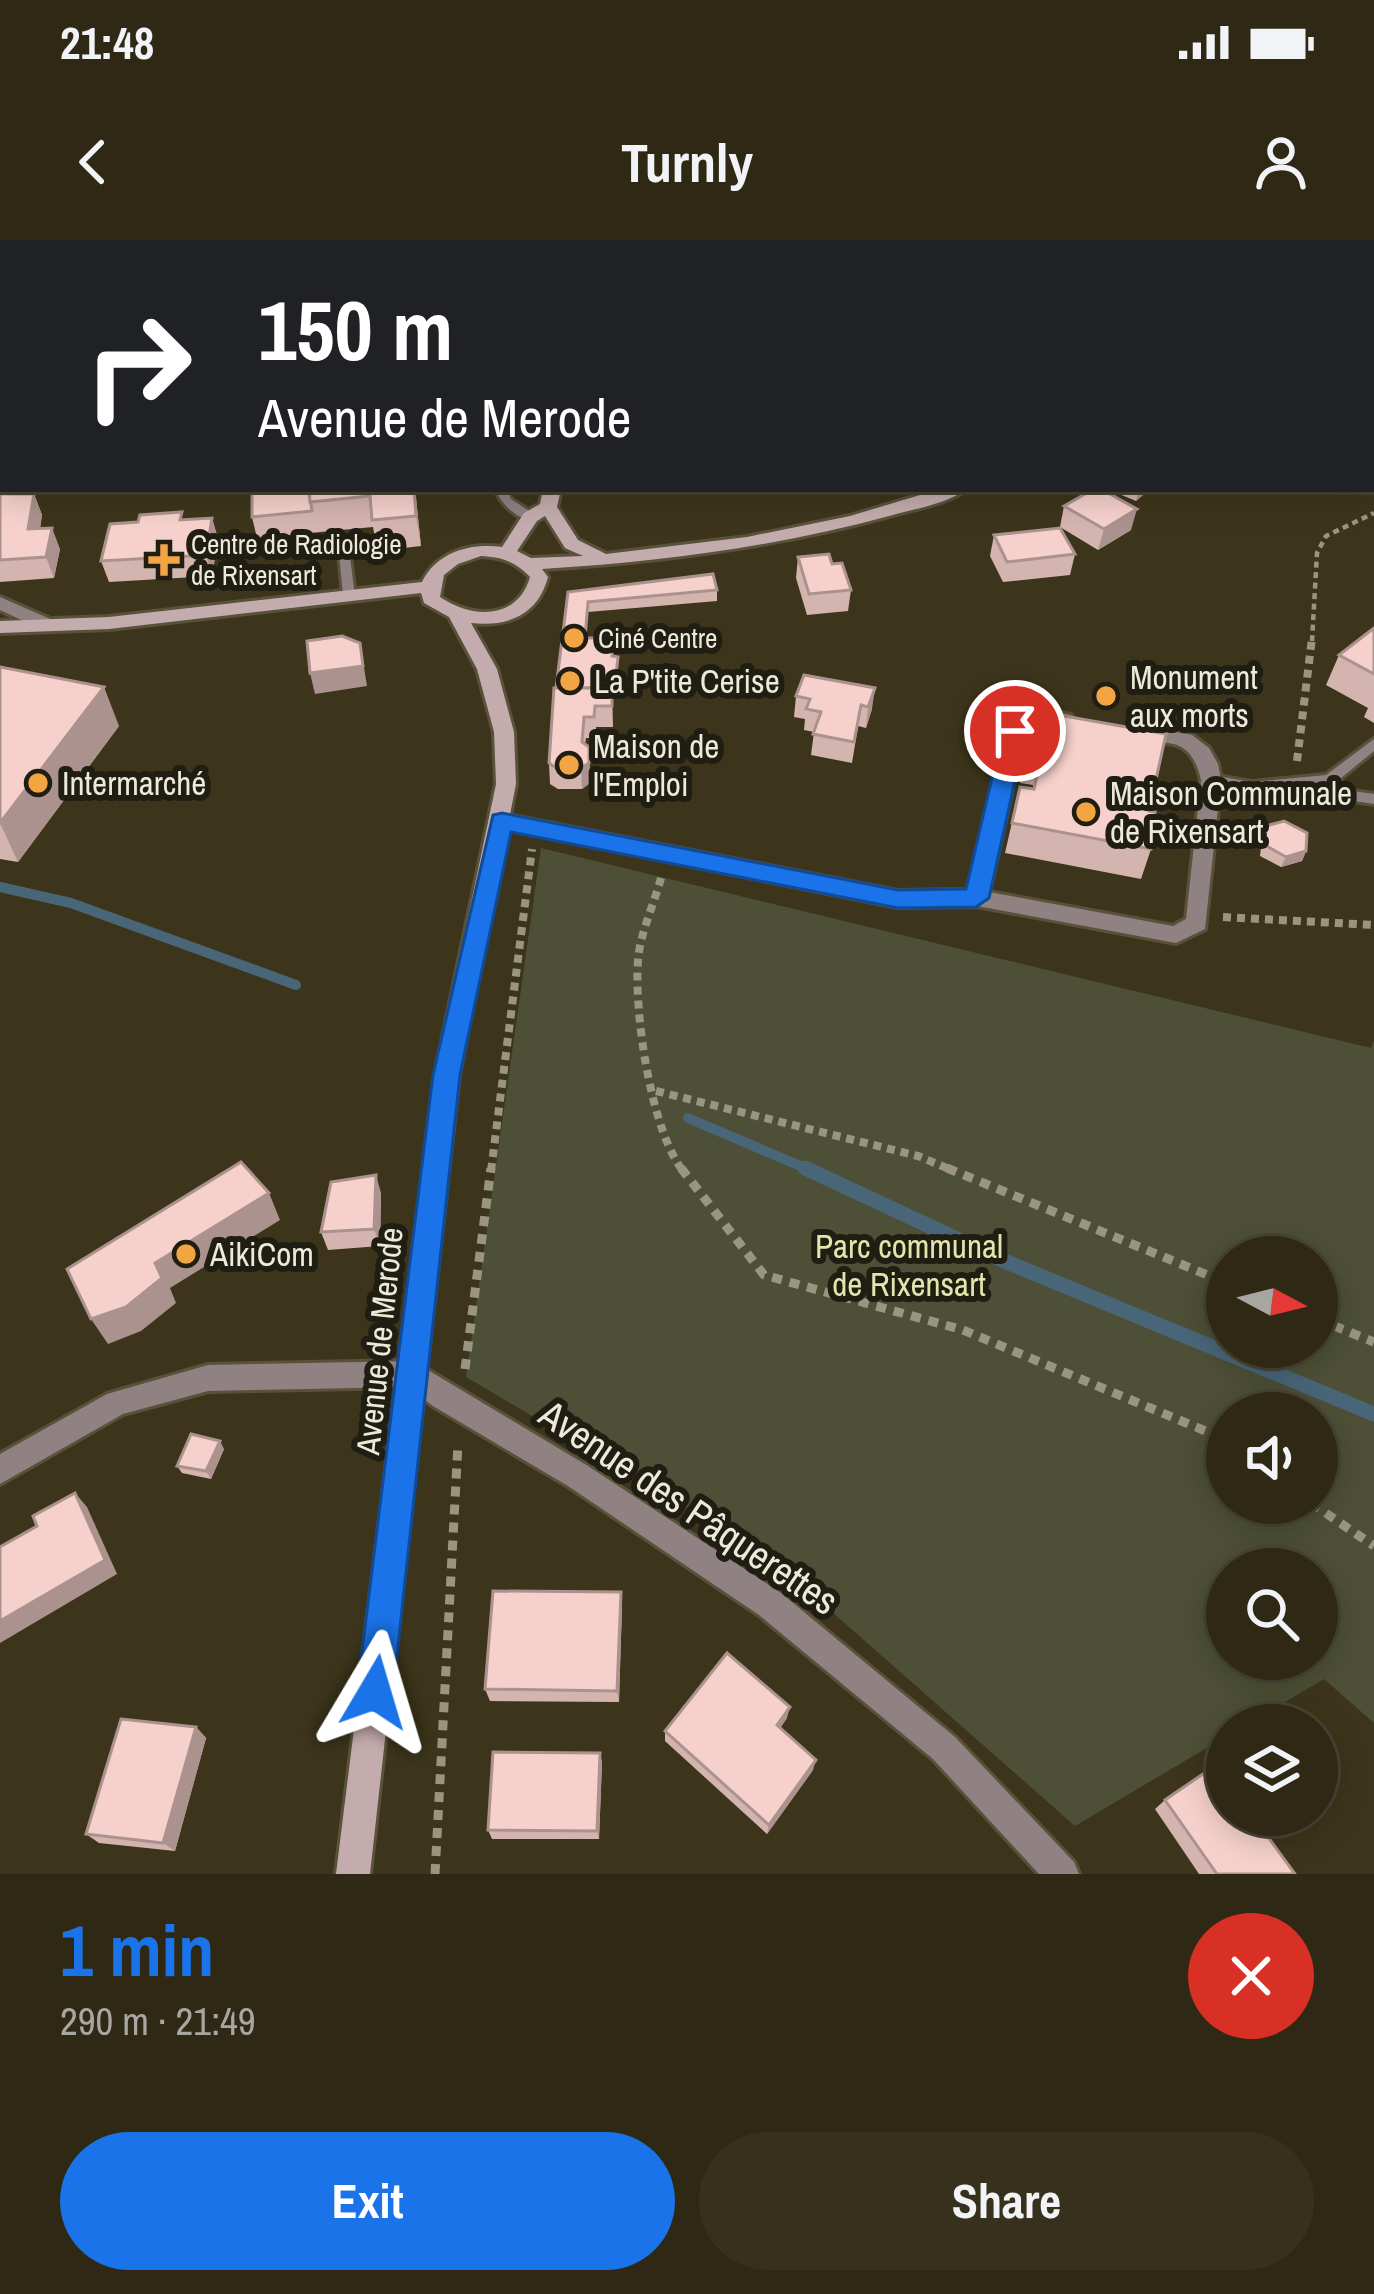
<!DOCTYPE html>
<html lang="en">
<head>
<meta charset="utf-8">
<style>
	:root { --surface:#2e2814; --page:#36301d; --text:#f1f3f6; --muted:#a7a6a0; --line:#494434; --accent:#1a73e8 }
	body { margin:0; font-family:"Archivo Narrow",sans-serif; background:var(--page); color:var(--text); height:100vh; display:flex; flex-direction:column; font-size:45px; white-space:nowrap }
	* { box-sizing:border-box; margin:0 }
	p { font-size:39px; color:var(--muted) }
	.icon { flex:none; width:66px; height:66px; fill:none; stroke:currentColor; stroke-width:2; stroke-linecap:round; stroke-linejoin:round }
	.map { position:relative; height:1634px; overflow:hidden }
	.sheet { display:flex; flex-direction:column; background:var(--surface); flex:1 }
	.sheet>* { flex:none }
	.hud { position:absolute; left:0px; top:0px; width:1374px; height:252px; box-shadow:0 6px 30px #0003,0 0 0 3px var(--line); background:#202124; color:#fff; overflow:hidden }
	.needle { width:78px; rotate:97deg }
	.controls { position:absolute; left:1206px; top:996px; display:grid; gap:24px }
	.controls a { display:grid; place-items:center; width:132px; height:132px; border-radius:50%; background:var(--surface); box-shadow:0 6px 30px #0003,0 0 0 3px var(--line); font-size:60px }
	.pin { position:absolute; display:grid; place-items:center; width:102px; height:102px; color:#fff; margin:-51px; border:6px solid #fff; border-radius:50%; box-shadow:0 3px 12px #0007 }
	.me { position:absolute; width:132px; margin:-66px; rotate:7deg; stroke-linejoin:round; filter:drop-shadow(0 0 9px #0008) }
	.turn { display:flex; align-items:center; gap:42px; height:252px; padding:0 60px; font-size:54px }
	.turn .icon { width:156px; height:156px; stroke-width:2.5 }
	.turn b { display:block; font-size:84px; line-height:102px }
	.round { display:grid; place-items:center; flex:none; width:126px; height:126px; border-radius:63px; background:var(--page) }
	.head { display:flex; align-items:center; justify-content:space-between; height:204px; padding:0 60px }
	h1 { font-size:72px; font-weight:800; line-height:90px; color:var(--accent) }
	.action { display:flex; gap:24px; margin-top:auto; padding:24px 60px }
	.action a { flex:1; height:138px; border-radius:72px; background:var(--accent); color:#fff; font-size:48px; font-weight:800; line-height:138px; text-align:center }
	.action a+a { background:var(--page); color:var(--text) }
	.status { display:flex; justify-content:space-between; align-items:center; height:84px; padding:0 60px; background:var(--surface); direction:ltr }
	.status svg { height:33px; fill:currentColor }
	header { display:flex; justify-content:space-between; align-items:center; height:156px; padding:0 60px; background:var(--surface); font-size:54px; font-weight:800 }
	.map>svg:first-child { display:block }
	.green { fill:#4d5036; fill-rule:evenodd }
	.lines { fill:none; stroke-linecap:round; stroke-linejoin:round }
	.stream-far1 { stroke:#496679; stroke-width:10 }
	.stream { stroke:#496679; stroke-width:15 }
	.lane-casing { stroke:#59523a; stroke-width:6 }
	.street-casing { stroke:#59523a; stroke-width:6 }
	.secondary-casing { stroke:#59523a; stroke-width:6 }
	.path-far2 { stroke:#9a9580; stroke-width:4.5; stroke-dasharray:6 4.5; stroke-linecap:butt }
	.path-far1 { stroke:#9a9580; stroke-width:8; stroke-dasharray:8 6; stroke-linecap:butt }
	.path { stroke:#9a9580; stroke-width:9; stroke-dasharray:10 8; stroke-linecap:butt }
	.lane { fill:#908183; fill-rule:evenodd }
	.street { fill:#908183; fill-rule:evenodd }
	.secondary { fill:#c4acae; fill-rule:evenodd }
	.wall { fill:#d4b4af }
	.shaded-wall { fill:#ac928e }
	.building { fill:#f6d1cb; stroke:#ac928e; stroke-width:3 }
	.route { fill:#1a73e8; stroke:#114b97; stroke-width:3 }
	.poi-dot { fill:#f3a443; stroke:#201d12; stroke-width:4.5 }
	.labels { text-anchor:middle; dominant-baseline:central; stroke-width:12; stroke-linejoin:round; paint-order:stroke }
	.far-poi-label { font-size:27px; fill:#eeeada; stroke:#201d12; text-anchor:start }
	.poi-label { font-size:33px; fill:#eeeada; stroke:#201d12; text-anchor:start }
	.park-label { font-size:33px; fill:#e0e6ac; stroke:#201d12 }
	.street-label { font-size:33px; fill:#eeeada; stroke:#201d12 }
	.near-street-label { font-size:39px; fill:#eeeada; stroke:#201d12 }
</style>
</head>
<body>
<div class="status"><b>21:48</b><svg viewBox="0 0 49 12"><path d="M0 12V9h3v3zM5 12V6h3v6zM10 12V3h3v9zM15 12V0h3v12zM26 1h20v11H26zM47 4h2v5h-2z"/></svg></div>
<header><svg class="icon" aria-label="back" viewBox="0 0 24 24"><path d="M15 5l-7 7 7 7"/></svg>Turnly<svg class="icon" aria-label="person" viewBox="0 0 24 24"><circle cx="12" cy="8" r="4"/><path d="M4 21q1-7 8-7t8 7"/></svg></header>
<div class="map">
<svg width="1374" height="1634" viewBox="0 0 1374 1634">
	<rect width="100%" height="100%" fill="#3d351b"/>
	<path class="green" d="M541,608l830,200 3,-8v683l-50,-44 -78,46h-19v11l-152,90 -310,-273 -299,-176zM1227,1017h90v90h-90zM1227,1173h90v90h-90zM1227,1329h90v90h-90z"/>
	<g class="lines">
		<g class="stream-far1">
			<polyline points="0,647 71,663 296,745"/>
			<polyline points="688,878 812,931"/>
		</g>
		<polyline class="stream" points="805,928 1002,1020 1374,1174"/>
		<g class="lane-casing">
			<g id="lane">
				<polygon points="105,0 115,0 117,3 107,3"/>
				<rect x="0" y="117" width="3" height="7"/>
				<path d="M495,249h12l4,10 23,15v6c-17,0 -33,-16 -39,-31z"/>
				<polygon points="269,293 275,297 275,307 334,300 349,309 355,356 354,359 344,359 343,356 339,313 331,308 265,314 263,297"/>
				<path d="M1374,499v12l-39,32 -15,3 54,8v10l-72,-11c-15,-9 -32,-1 -49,-1 -16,-1 -37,-4 -49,-12l7,-5 41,7 74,-7z"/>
			</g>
		</g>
		<g class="street-casing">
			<g id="street">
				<polygon points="1371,219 1374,220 1374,230 1371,229"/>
				<polygon points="0,357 57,382 59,386 57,390 43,390 0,370"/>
				<path d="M1053,471l18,4 3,5 -3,5h-17l-30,10 -35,157 184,34 13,-7 15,-139c-13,-57 -47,-25 -77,-49l10,-7 58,11 17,13 9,16 3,16 -16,149 -29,14 -199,-37 -79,1 -396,-79 -11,-7 11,-7 396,77 70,-1 37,-159 3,-5z"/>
				<polygon points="413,1121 588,1226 781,1353 955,1497 1074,1622 1079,1634 1039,1634 933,1519 759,1375 568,1246 433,1166 408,1147 208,1151 123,1174 0,1244 0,1214 107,1154 208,1125"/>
			</g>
		</g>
		<g class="secondary-casing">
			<g id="secondary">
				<rect x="1154" y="0" width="14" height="3"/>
				<path d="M543,249h18l-4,18 21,33 28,14 141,-17 103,-21 90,-27h27c-20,15 -54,20 -78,27 -114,31 -230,46 -347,53l6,8c-10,38 -40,50 -77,46l26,46 17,63 2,52 -57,291 -89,799h-34l99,-799 61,-291 -2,-52 -17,-63 -28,-52 -25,-14 -3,-10 -312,36 -109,4v-12l109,-4 313,-35c15,-30 48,-39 80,-35l22,-34 16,-9zM545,276l20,32 18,8 -52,2 -14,-7 20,-30zM481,316c21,1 35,6 49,21 -12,43 -58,42 -90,20l4,-22 14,-11z"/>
			</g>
		</g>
		<polyline class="path-far2" points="1312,401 1317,313 1326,296 1374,273"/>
		<g class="path-far1">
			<polyline points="1297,521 1312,398"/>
			<path d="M661,638c-7,26 -21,56 -23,82 -4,54 13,170 45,211"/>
			<polyline points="1223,677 1374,685"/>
			<polyline points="656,851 918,916 954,931"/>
			<polyline points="491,931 532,609"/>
		</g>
		<g class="path">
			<polyline points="681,928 764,1035 963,1090 1208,1192 1227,1205"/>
			<polyline points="947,928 1227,1043"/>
			<polyline points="1317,1079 1374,1102"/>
			<polyline points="465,1129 491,928"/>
			<polyline points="1311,1263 1374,1306"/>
			<polyline points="435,1634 458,1204"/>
		</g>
		<use href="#lane" class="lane"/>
		<use href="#street" class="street"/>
		<use href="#secondary" class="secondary"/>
	</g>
	<g class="wall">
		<polygon points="0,0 3,3 3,68 0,69"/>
		<polygon points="142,0 367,0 368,3 142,3"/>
		<rect x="693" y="0" width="66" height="3"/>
		<polygon points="1374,132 1374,169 1371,167 1371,134"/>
		<polygon points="0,205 3,205 3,249 73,249 72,253 34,254 42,275 40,289 60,309 54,338 0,342 0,254 26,254 25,251 0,252"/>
		<polygon points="252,249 415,249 421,306 377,311 373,287 257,298 252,277"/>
		<polygon points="1107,249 1150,249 1136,261"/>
		<polygon points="1064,266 1131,290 1098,310 1060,287"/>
		<polygon points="212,278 218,299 212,336 109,342 101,321 184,279"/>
		<polygon points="994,295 1075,314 1070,335 1003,342 990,316"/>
		<polygon points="798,317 832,324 851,350 848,371 807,375 796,338"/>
		<polygon points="717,350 717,361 588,372 586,398 602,407 613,407 613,416 618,427 616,446 598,446 598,448 612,448 613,487 596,487 595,498 586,498 585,504 589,507 590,543 582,549 558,549 550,544 549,523 568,352"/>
		<polygon points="1374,388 1374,483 1364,477 1368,468 1326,445 1339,415"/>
		<polygon points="0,427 119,486 18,622 0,619"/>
		<polygon points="804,435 872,469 866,488 858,486 852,523 811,515 814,492 804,490 805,479 794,477 796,456"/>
		<polygon points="1036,471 1149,571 1151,609 1141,639 1005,613 1020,547 1033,549 1033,545 1020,543"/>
		<polygon points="1266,586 1306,611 1302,621 1281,627 1260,616 1262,597"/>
		<polygon points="381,953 380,1006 328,1010 321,992"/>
		<polygon points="224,1209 211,1239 182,1233 177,1226"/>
		<polygon points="622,1365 619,1462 490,1461 485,1449"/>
		<polygon points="787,1478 780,1488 813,1530 767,1594 665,1501 665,1491"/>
		<polygon points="196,1487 206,1498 175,1611 99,1603 86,1594"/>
		<polygon points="600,1513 602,1523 599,1599 492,1599 488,1590"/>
		<polygon points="1165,1560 1295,1634 1199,1634 1155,1569"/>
	</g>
	<g class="shaded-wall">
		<polygon points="184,0 229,0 230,3 185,3"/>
		<polygon points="334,0 367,0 368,3 322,3"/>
		<polygon points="414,249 415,249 421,306 416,276"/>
		<polygon points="1139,249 1150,249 1136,261"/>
		<polygon points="34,254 42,275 36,310 28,289"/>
		<polygon points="1137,269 1131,290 1098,310 1104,289"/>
		<polygon points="212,278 218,299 212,336 206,315"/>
		<polygon points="52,288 60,309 54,338 46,317"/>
		<polygon points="360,403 367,446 315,454 310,433"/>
		<polygon points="104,447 119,486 18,622 0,583"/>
		<polygon points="875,448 872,469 866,488 868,467"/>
		<polygon points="589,507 590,543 582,549 581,528"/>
		<polygon points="1306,611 1302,621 1281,627 1286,617"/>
		<polygon points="376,935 381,953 380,1006 374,989"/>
		<polygon points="269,953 280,980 170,1048 176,1063 141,1091 108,1104 91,1079 155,1023"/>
		<polygon points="220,1201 224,1209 211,1239 206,1231"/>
		<polygon points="75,1253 87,1267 117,1334 0,1403 0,1381"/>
		<polygon points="621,1352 622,1365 619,1462 617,1451"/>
		<polygon points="790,1467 787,1478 775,1496 777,1485"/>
		<polygon points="196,1487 206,1498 175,1611 163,1603"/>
		<polygon points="600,1513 602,1523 599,1599 597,1591"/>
		<polygon points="816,1520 813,1530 767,1594 769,1585"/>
	</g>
	<g class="building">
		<polygon points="0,0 89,0 91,3 3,3 3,39 0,39"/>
		<polygon points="156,0 190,0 193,3 158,3"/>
		<polygon points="300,0 334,0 322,3 303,3"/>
		<polygon points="553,0 589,0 588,3 552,3"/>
		<rect x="1047" y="0" width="35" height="3"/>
		<polygon points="1219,0 1263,0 1263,3 1220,3"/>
		<polygon points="0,205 3,205 3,230 0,231"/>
		<polygon points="252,249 309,249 312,271 252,277"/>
		<polygon points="309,249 414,249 416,276 372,280 370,256 310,262"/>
		<polygon points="1094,249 1101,249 1137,269 1104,289 1064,266"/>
		<polygon points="0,254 34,254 28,289 52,288 46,317 0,320"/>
		<polygon points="182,272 180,280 212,278 206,315 101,321 110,284 138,282 140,275"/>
		<polygon points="1060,288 1075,314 1007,322 994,295"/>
		<polygon points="829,314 832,324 842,323 851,350 809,354 798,317"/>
		<polygon points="713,334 717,350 588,362 585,398 602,398 602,407 613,407 612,416 618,417 616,435 598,435 597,448 556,448 568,352"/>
		<polygon points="1374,388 1374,434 1339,415"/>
		<polygon points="342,396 360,403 363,426 310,433 307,401"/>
		<polygon points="0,427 104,447 0,583"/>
		<polygon points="804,435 875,448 868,467 861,465 854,502 813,494 821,472 806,469 810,459 796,456"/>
		<polygon points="554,448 612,448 612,466 595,466 594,477 584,477 582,502 589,507 589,523 581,528 556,528 549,523"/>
		<polygon points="1036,471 1166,494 1149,571 1155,572 1151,609 1012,583 1020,547 1034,549 1041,515 1027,512"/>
		<polygon points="1284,581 1307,593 1306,611 1286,617 1265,605 1266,586"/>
		<polygon points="241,922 269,953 155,1023 162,1038 126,1067 91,1079 67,1029"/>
		<polygon points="376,935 374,989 321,992 331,942"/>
		<polygon points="191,1194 220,1201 206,1231 177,1226"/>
		<polygon points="75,1253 105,1320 0,1381 0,1307 37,1286 33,1276"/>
		<polygon points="493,1351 621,1352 617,1451 485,1449"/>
		<polygon points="727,1413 790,1467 777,1485 816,1520 769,1585 665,1491"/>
		<polygon points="121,1479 196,1487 163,1603 86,1594"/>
		<polygon points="493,1512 600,1513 597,1591 488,1590"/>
		<polygon points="1216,1525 1227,1540 1227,1575 1252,1575 1295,1634 1217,1634 1165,1560"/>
	</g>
	<polygon class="route" points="1015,484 1026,491 989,658 976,667 898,668 511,592 460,835 393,1452 387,1465 375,1470 362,1465 357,1452 433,835 493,575 502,573 898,650 966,649 1003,491"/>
	<g class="poi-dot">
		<path d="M158 302h12v12h12v12h-12v12h-12v-12h-12v-12h12z"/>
		<circle cx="574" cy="398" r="12"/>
		<circle cx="570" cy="441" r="12"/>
		<circle cx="1106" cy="456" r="12"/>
		<circle cx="569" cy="525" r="12"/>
		<circle cx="38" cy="543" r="12"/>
		<circle cx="1086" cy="572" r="12"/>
		<circle cx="186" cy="1014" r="12"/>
	</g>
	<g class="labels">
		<g class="far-poi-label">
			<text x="191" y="304">Centre de Radiologie<tspan x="191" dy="31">de Rixensart</tspan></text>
			<text x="598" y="398">Ciné Centre</text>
		</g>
		<g class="poi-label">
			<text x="1130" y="437">Monument<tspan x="1130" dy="38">aux morts</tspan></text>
			<text x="594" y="441">La P'tite Cerise</text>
			<text x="593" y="506">Maison de<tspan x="593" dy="38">l'Emploi</tspan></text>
			<text x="62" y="543">Intermarché</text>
			<text x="1110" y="553">Maison Communale<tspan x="1110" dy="38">de Rixensart</tspan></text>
			<text x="210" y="1014">AikiCom</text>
		</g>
		<g class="park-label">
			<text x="909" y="1006">Parc communal<tspan x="909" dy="38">de Rixensart</tspan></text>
		</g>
		<g class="street-label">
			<text transform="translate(379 1101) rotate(-84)">Avenue de Merode</text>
		</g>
		<g class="near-street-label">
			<text transform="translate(689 1267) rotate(34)">Avenue des Pâquerettes</text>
		</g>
	</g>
</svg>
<div class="controls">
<a><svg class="needle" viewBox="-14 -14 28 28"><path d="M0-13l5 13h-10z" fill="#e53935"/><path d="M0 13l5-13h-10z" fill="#a7a6a0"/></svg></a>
<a><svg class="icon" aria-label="sound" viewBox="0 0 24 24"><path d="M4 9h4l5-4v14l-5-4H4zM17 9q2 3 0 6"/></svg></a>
<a><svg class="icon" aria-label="search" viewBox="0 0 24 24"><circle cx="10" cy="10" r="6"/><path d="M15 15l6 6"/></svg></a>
<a><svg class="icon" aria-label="layers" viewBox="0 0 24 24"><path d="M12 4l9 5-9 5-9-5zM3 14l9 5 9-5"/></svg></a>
</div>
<div class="pin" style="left:1015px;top:491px;background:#d93025"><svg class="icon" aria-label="arrive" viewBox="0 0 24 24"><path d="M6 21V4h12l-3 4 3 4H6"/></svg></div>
<svg class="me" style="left:375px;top:1452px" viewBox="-20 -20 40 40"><path d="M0-17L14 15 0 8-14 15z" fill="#1a73e8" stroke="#fff" stroke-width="4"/></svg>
<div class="hud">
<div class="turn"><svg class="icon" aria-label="right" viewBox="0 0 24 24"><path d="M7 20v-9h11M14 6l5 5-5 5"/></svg><div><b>150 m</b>Avenue de Merode</div></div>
</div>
</div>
<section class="sheet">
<div class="head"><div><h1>1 min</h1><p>290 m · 21:49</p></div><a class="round" style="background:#d93025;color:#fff"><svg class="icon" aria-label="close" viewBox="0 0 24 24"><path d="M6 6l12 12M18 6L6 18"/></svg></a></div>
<div class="action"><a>Exit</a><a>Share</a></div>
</section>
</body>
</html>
